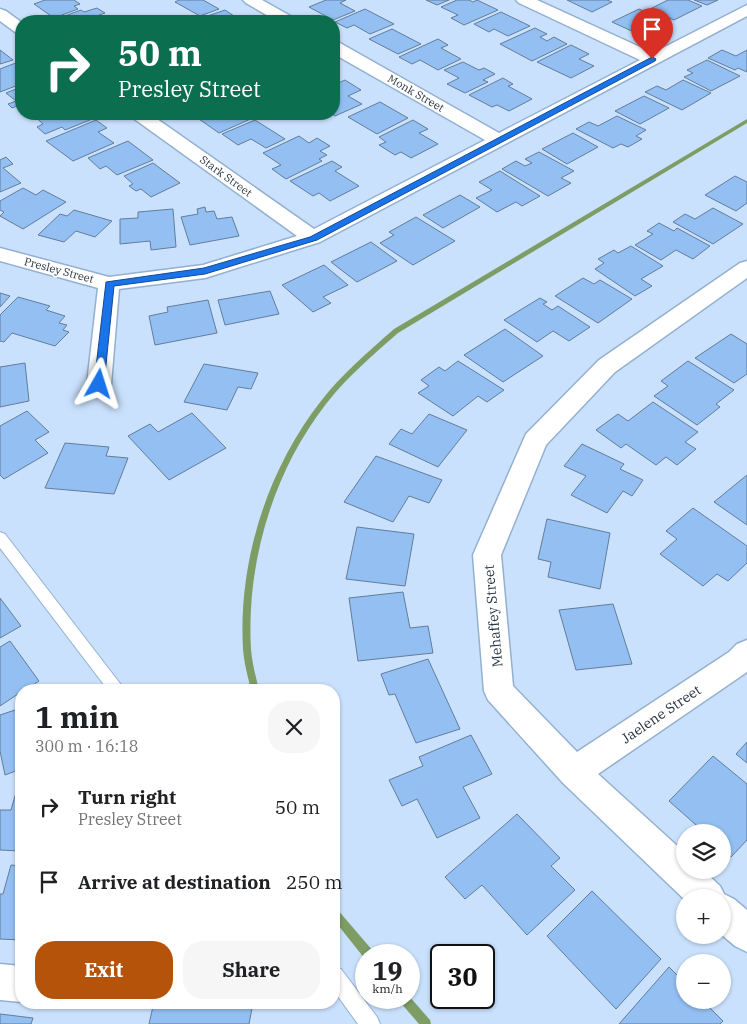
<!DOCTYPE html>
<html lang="en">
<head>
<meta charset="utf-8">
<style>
	:root { --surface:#fff; --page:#f6f6f6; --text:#202124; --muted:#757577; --accent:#b45309 }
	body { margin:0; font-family:"IBM Plex Serif",serif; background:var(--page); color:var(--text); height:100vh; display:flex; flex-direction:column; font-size:19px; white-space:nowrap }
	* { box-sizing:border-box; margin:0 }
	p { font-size:16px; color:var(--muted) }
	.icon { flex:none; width:28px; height:28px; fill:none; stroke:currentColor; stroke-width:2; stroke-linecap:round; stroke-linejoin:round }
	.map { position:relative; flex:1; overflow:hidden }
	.drawer { position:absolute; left:15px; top:684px; width:325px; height:325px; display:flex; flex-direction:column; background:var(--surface); border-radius:20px; box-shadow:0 1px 4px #0004 }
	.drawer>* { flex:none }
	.top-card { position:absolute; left:15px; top:15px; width:325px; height:105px; border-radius:20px; box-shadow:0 1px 4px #0004; background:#0b6e4f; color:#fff; overflow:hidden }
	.tools { position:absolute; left:676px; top:824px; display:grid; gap:10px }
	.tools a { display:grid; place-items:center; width:55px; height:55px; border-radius:50%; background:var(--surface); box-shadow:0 1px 4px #0004; font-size:25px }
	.speed { position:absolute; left:355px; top:944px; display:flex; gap:10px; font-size:25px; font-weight:700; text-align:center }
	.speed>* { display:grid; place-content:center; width:65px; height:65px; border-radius:50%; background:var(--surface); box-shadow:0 1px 4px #0004; line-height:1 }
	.speed small { font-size:12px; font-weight:400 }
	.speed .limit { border:2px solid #111; border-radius:8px; background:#fff; color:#111 }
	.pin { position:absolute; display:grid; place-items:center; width:42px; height:42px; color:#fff; margin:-51px -21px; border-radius:50% 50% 50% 0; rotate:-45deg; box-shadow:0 0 5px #0007 }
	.pin .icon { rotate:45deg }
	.me { position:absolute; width:55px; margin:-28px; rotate:6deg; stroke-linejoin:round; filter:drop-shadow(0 0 4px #0008) }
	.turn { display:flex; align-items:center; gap:18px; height:105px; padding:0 20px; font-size:22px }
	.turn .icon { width:65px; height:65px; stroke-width:2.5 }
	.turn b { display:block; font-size:35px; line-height:42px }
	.round { display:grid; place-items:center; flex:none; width:52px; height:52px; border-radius:20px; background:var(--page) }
	.headline { display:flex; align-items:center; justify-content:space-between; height:85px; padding:0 20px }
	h1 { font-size:30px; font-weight:800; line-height:38px }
	.cta { display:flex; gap:10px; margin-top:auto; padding:10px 20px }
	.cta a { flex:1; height:58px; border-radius:20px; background:var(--accent); color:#fff; font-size:20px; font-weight:800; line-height:58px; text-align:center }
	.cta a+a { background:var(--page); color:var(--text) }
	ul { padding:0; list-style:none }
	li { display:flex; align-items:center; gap:15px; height:75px; padding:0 20px }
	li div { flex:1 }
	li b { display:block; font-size:19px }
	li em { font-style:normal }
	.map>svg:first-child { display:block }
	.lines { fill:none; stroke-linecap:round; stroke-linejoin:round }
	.stream { fill:#7e9d65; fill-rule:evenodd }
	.building { fill:#93bff2; stroke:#627d9b }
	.service-casing { stroke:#93b0d0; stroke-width:2 }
	.minor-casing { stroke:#93b0d0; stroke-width:3 }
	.service { fill:#fff; fill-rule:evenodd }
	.minor { fill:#fff; fill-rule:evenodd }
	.route { fill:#1a73e8; stroke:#114b97 }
	.labels { text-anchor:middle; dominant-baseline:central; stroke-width:4; stroke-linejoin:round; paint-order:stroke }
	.far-street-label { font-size:11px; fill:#293542; stroke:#fff }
	.street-label { font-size:14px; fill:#293542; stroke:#fff }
</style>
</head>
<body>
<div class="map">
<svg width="747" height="1024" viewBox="0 0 747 1024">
	<rect width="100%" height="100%" fill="#cae1fd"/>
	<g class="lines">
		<g class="stream">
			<path d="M747,119v4l-349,210c-25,22 -51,44 -72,71 -53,68 -80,159 -75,245 1,14 5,28 8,41h-8c-3,-13 -7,-27 -8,-41 -5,-87 24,-179 78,-248 21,-27 47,-49 73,-72z"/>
			<polygon points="334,907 337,909 373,951 374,955 366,955 365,959 334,920"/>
			<polygon points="409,996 430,1020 431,1024 419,1024 400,1002 399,998 409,998"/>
		</g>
	</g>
	<g class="building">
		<polygon points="45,0 74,0 80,4 74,6 78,9 54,18 34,4"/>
		<polygon points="179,0 203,0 219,9 200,16 175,2"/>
		<polygon points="326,0 346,0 340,3 355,11 333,20 309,7"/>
		<polygon points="426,0 449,0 437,5"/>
		<polygon points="457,0 469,0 473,2 477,0 498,10 464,25 451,18 458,15 441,7"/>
		<polygon points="567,0 607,0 612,2 592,12"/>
		<polygon points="668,0 688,0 702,6 674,20 650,9"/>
		<polygon points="694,0 718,0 707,5"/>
		<polygon points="97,8 105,13 99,15 108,21 57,21 54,20 81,10 84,12"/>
		<polygon points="365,9 394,24 370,34 354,25 347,28 335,22"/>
		<polygon points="639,9 671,23 660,28 653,25 636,33 612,22"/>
		<polygon points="225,10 234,16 227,19 231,21 193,21"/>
		<polygon points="501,12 530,26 508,36 494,29 489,32 474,24"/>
		<polygon points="535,28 547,34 540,37 547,41 554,37 567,44 532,61 500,44"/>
		<polygon points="392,29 421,44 398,54 369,39"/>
		<polygon points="438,39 448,45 441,48 461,59 438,70 420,60 412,64 399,57"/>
		<polygon points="571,45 589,54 579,59 594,66 571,78 537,62"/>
		<polygon points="0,50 13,60 0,64"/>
		<polygon points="722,50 736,56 747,50 747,72 738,68 735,70 708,58"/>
		<polygon points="707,60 740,76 711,91 684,77 693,73 687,70"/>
		<polygon points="21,61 21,84 0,92 0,69"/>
		<polygon points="463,62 479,70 484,68 495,74 483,80 488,82 465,93 447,84 459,78 444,70"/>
		<polygon points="503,78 513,84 508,86 532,99 509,111 497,105 492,107 469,95"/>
		<polygon points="345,80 361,90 348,96 362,104 335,116 332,114 334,114 334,85"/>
		<polygon points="683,80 711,93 682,110 645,92 657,86 666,90"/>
		<polygon points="21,87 21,109 17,106 12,108 8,104 16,101 6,93"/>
		<polygon points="644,96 669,108 640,124 615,111"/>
		<polygon points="380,102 408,118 377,134 348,117"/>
		<polygon points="32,114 90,114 95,118 65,130 62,127 45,134 37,127 43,124"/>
		<polygon points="200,114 262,114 219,133 199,119 205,117"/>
		<polygon points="617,116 646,130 636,136 642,139 628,147 621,144 613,148 576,129 589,122 598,126"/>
		<polygon points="96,120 107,128 98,132 114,143 73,161 46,141"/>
		<polygon points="255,120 285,139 266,148 251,139 238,145 222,134"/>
		<polygon points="413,120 428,129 419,133 438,144 411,158 401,152 395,155 379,145 386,142 379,137"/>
		<polygon points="573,133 598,147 567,164 542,149"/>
		<polygon points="299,136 309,143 317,138 330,146 320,151 327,155 319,159 322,161 286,179 272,169 281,165 263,153"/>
		<polygon points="128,141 153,160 117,175 106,166 100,169 88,158"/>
		<polygon points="539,152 574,171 561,178 571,183 548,196 502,169 516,161 525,166 532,163 525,159"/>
		<polygon points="6,157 13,164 3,168 21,183 0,192 0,160"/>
		<polygon points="332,161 342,167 335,171 359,186 330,201 319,193 313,196 290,181"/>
		<polygon points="153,163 180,183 151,197 141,189 136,191 129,186 133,184 124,176"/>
		<polygon points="500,171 540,196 522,206 516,202 497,212 476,198 492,190 479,182"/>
		<polygon points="735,176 747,182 747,203 736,211 705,195"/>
		<polygon points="23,188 36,195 43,190 66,202 23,229 0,216 4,212 0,210 0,201"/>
		<polygon points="460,195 480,207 443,228 423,215"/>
		<polygon points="205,207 206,212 214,211 217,219 232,217 239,236 190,245 181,217 198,214 197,209"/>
		<polygon points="713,208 743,224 713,244 673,222 685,214 695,219"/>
		<polygon points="173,209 176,247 151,250 150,241 120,244 120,219 138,218 138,212"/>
		<polygon points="74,210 112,221 95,237 76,231 64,242 38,235 60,214 67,216"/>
		<polygon points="416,217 455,241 413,265 380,243 394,235 389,232"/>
		<polygon points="659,223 674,231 677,228 710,246 693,259 676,250 661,260 635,245 653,234 647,231"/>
		<polygon points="371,242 397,261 357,282 331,262"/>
		<polygon points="631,246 663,266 641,279 652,286 635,296 595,269 604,263 598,259 614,250 618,253"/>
		<polygon points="324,265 348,285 323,297 331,303 313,312 282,285"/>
		<polygon points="583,278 594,284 600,280 632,299 598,323 555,296"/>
		<polygon points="270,291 279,314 225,325 218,300"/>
		<polygon points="0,293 10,296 0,307"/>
		<polygon points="18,297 50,306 46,310 65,316 59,323 67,325 63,330 69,332 55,346 12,333 4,342 0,341 0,315"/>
		<polygon points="540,298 547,302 543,304 552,310 558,306 590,327 569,341 553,331 537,342 504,320"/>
		<polygon points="208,300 217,333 155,345 149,316 168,312 167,307"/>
		<polygon points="505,329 543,356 503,382 464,355"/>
		<polygon points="731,334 747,344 747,374 734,383 695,358"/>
		<polygon points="458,361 504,390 487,402 478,396 453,416 418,393 429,386 421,380 439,367 445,371"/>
		<polygon points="688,361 734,390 716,404 720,407 697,425 654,396 668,386 661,381"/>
		<polygon points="25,363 29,401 0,407 0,367"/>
		<polygon points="204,364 258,373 251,389 238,387 227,410 184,402"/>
		<polygon points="653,402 698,432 685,442 696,449 677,465 666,457 656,465 626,444 621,448 596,430 618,414 628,421"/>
		<polygon points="27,411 49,432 35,440 48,453 4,479 0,475 0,426"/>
		<polygon points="192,413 226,448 169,480 128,436 150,424 158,432"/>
		<polygon points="429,414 467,430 438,467 389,444 401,429 412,434"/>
		<polygon points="65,443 109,447 106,456 128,458 114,494 45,488"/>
		<polygon points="582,444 624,464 620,469 643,480 632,496 623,491 607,513 571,495 586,476 564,466"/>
		<polygon points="376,456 442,480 429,503 409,496 393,522 344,502"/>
		<polygon points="747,475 747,525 714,502"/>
		<polygon points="693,508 747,546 747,563 728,581 717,574 703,586 660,554 677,539 666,531"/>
		<polygon points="547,519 610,533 600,589 548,577 551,562 538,559"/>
		<polygon points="357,527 414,534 405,586 346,579"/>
		<polygon points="403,592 410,628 428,626 433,653 358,661 349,598"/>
		<polygon points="0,598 21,626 0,638"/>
		<polygon points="613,604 632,664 576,670 559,610"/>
		<polygon points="10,641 39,681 25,690 21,690 21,692 0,706 0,647"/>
		<polygon points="428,659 460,729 416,743 395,694 389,695 381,674"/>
		<polygon points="21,708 21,769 5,775 0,751 0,715"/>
		<polygon points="471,735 492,774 463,787 480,818 437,838 417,799 402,806 389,780 423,766 419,757"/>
		<polygon points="747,742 747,763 736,754"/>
		<polygon points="713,756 747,784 747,840 731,857 722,849 722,832 704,832 669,801"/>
		<polygon points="19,782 21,782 21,851 0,850 0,810 11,810"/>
		<polygon points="517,814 560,858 551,866 575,890 527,935 482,885 465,899 445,877"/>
		<polygon points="11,865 21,866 21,940 0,939 0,894 3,894"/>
		<polygon points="592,891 661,959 616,1009 547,936"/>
		<polygon points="669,967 685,983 685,1000 702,1000 723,1021 720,1024 619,1024"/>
		<polygon points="154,1002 248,1002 253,1003 249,1024 149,1024"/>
		<polygon points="0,1014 33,1018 31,1024 0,1024"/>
	</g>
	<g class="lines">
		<g class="service-casing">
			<g id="service">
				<polygon points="0,532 5,534 125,690 108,690 0,548"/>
				<polygon points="334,967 341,969 377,1017 380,1024 358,1024 334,991"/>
			</g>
		</g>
		<g class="minor-casing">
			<g id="minor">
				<polygon points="243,0 262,0 294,18 296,21 277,21 246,3"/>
				<polygon points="516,0 537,0 653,53 747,5 747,16 320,242 205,278 119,289 111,384 107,390 99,392 91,390 87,384 98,288 0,261 0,248 109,277 203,265 297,236 133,118 130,114 150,114 314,229 485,140 334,54 334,42 340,43 499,133 640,60 519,3"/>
				<polygon points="0,9 6,11 21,22 21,34 15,32 0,21"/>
				<polygon points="747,261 747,278 615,372 546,445 501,555 513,686 577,752 729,652 737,644 747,640 747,672 598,774 685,853 685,870 703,870 720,886 724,894 734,899 747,910 747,952 735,946 722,935 722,898 685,898 685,900 563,783 488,700 484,691 473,555 526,434 599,360 740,263"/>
				<polygon points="0,964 21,966 21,1002 0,1000"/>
			</g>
		</g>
		<use href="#service" class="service"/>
		<use href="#minor" class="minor"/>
	</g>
	<polygon class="route" points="652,57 656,59 655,61 317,240 205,274 114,286 104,384 99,388 94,384 106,282 204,268 310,237"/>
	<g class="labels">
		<g class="far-street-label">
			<text transform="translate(416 93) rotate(30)">Monk Street</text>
			<text transform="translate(226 176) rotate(36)">Stark Street</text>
			<text transform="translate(59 270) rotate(15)">Presley Street</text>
		</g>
		<g class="street-label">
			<text transform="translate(493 616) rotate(-95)">Mehaffey Street</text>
			<text transform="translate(661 714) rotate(-34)">Jaelene Street</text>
		</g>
	</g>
</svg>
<div class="tools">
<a><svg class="icon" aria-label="layers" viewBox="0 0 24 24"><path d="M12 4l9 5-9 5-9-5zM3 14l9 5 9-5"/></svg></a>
<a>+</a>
<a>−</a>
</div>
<div class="speed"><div>19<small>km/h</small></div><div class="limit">30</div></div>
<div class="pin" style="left:652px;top:59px;background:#d93025"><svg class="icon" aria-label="arrive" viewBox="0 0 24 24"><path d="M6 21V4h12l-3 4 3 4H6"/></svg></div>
<svg class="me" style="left:99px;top:384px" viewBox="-20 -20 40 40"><path d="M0-17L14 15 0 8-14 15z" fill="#1a73e8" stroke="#fff" stroke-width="4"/></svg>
<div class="top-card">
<div class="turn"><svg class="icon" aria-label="right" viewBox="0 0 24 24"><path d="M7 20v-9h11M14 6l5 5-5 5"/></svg><div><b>50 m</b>Presley Street</div></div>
</div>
<section class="drawer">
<div class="headline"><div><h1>1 min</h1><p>300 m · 16:18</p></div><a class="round"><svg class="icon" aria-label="close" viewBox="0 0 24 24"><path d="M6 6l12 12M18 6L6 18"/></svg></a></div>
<ul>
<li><svg class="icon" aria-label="right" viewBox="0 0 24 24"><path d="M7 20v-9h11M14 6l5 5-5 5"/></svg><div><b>Turn right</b><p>Presley Street</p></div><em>50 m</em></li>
<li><svg class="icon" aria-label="arrive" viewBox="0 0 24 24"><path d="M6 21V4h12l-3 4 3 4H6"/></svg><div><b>Arrive at destination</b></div><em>250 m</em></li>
</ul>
<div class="cta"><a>Exit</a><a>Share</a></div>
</section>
</div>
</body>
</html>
